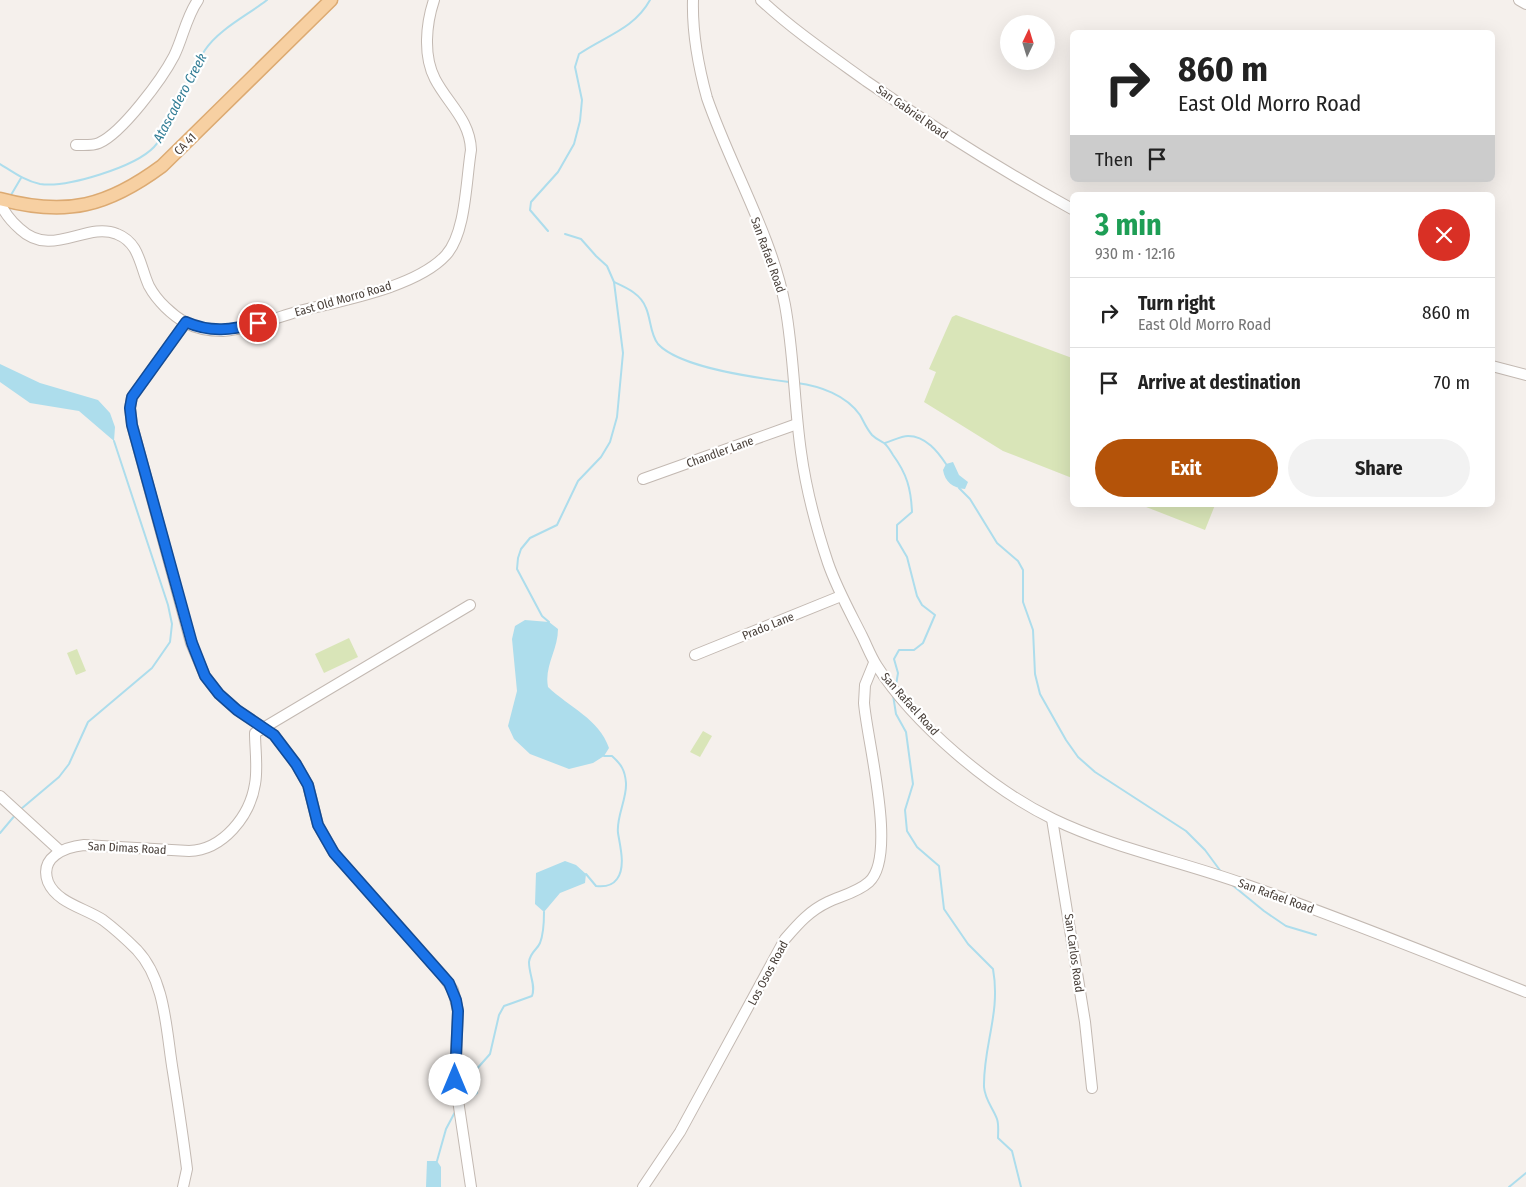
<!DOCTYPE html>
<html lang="en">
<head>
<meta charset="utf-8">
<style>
	:root { --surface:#fff; --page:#f2f2f2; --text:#222; --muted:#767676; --line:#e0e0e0; --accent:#b45309 }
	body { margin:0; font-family:"Fira Sans Condensed",sans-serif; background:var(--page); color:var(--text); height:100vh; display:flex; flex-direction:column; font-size:19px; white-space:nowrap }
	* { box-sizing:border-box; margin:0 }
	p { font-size:16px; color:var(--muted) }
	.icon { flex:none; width:28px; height:28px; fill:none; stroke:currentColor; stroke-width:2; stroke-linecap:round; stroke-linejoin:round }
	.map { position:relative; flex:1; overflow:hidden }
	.sheet { position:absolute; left:1070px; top:192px; width:425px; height:315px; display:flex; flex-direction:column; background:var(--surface); border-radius:8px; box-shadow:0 5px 20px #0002 }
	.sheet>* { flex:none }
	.hud { position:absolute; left:1070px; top:30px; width:425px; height:152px; border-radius:8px; box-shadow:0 5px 20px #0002; background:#fff; color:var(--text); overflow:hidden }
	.needle { width:32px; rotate:4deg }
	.controls { position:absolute; left:1000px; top:15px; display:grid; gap:10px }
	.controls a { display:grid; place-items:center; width:55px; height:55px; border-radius:50%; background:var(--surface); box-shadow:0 5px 20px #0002; font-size:25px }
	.pin { position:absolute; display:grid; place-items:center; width:42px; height:42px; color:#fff; margin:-21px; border:2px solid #fff; border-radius:50%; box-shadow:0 1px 5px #0007 }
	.me { position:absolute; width:55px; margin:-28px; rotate:0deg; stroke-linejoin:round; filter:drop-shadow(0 0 4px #0008) }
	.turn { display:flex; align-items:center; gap:18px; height:105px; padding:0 25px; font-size:22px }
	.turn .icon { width:65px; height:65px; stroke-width:2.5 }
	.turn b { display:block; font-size:35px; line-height:42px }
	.then { display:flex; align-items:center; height:48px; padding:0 25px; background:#0003; gap:10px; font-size:19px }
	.round { display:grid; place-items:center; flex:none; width:52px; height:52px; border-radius:26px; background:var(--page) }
	.headline { display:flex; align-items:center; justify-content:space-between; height:85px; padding:0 25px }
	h1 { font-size:30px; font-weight:700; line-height:38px; color:#1e9e55 }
	.primary-button { display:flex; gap:10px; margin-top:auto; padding:10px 25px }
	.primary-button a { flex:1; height:58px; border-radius:30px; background:var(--accent); color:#fff; font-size:20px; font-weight:700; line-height:58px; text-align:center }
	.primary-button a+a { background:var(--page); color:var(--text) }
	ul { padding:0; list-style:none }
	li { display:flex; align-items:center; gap:15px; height:70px; padding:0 25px; border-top:1px solid var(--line) }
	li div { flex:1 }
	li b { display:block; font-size:19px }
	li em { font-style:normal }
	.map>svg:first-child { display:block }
	.green { fill:#d9e5b8 }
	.water { fill:#adddec }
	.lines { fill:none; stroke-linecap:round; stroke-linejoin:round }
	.stream { stroke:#adddec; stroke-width:2 }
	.minor-casing { stroke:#c3b9b2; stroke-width:12 }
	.major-casing { stroke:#dcaa72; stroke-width:15 }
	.minor { stroke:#fff; stroke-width:10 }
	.major { stroke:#f7d0a2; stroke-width:12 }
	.route-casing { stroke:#114b97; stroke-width:12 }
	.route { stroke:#1a73e8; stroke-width:9 }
	.labels { text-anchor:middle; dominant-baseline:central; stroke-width:4.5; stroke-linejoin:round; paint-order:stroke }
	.street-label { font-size:12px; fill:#49403a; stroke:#fff }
	.water-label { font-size:14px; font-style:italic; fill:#337e96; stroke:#fff }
</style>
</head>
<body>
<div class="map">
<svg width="1526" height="1187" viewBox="0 0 1526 1187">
	<rect width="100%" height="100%" fill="#f5f0ec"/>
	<g class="green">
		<polygon points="956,315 1072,358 1072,478 1003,451 924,402 936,372 929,369 952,317"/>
		<polygon points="1141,505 1215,505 1205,530"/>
		<polygon points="349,638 358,657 324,673 315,654"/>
		<polygon points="77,649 86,671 76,675 67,653"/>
		<polygon points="703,731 712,736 700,757 690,752"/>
	</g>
	<g class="water">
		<polygon points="0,364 40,383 98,400 110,413 115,427 114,441 79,411 30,403 0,382"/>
		<path d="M953,462l6,13 9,7 -3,7c-12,-1 -20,-7 -22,-19l3,-6z"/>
		<path d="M525,620l24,2 9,7c0,21 -14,37 -10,58 21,20 51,32 61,61l-5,8 -11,7 -24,6 -39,-15 -16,-15 -6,-13 9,-35 -5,-52 3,-13z"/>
		<polygon points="565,861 576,865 586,874 585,883 560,893 544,912 535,904 536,873"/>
		<polygon points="427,1161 437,1161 441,1167 441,1187 426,1187"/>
	</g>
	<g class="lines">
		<g class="stream">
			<path d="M0,164c13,8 25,17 40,20 27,4 95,-17 114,-37 24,-26 32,-68 51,-97 14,-21 43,-35 62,-50"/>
			<polyline points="11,195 21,178"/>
			<path d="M548,231l-18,-21 1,-8 27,-30 16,-28 6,-23 2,-21 -7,-33 4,-13c26,-18 55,-25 71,-54"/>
			<path d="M614,282c13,6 27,12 32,26 5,11 4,26 12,36 22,24 99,34 131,38"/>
			<path d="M797,383c23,3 49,12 63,32 4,7 6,13 12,20 4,4 7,5 12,8 4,3 7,9 9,12 14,19 18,34 19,57l-15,13v15l10,17 10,39 5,9 13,10 -12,28 -9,7h-15l-5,9 4,14 -2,12"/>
			<path d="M885,443c7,-2 16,-7 23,-7 18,0 30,16 38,28"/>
			<polyline points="959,488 970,499 997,543 1018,561 1023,570 1023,602 1033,630 1035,674 1040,694 1066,740 1078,757 1095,772 1186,831 1205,850 1222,873"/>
			<polyline points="549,622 542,616 517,569 518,558 521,549 530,538 557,525 578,481 601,457 610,442 617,417 623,353 614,282 607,266 596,256 581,239 565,234"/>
			<path d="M893,695l3,19 10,18 7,52 -8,26 2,21 10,16 22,19 5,43 24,35 25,25c8,44 -10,77 -9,118 1,13 9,21 13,32 2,6 1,13 1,19l14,13 9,36"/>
			<polyline points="21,809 59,777 69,764 88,722 152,668 170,642 172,624 168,605 114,441"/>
			<polyline points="0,833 16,814"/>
			<path d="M586,874l10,12c8,1 16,0 21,-7 9,-12 3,-33 1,-46 -2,-16 9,-34 8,-50 -1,-13 -5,-19 -14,-27h-8"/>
			<polyline points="1231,884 1264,911 1286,926 1316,935"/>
			<path d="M463,1103l14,-10 -2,-22 15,-17 9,-39 5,-9 28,-10c4,-11 -3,-21 -3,-34 1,-10 8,-12 11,-19 4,-10 4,-21 4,-31"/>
			<polyline points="437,1161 446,1129 455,1112"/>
			<polyline points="1509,1187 1526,1173"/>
		</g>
		<g class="minor-casing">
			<g id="minor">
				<path d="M693,0c-1,34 5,65 14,98 23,67 65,138 78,207 9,49 9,98 16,147 5,37 15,75 27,111 9,26 22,49 34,73 5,10 9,21 15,30 37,58 114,123 176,153 60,29 127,42 191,65 95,33 188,71 282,108"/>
				<path d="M761,0c32,30 69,55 105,81 67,46 135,89 206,128"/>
				<polyline points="1519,0 1526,4"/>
				<path d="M76,145c7,0 16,1 23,-2 23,-10 63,-64 75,-87 9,-18 12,-39 24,-56"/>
				<path d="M0,202c4,11 12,20 20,27 32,30 66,-8 97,5 23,9 23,33 32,52 8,15 23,29 37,37 11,6 25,8 37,8 24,-2 50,-12 73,-19 43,-11 120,-24 150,-57 20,-22 20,-75 25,-105 -1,-30 -23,-46 -36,-71 -12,-23 -9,-55 -1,-79"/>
				<polyline points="186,322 132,397 130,408 132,425 191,643 205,676 219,694 237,710 274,735 296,764 308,785 318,825 334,853 443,976 453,990 458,1011 455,1080 471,1187"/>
				<polyline points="1492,366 1526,375"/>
				<polyline points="643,479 797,424"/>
				<polyline points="695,655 841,596"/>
				<polyline points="0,796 59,850"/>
				<polyline points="1052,819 1085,1022 1092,1088"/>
				<path d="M183,1187l4,-18c-4,-32 -9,-65 -14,-97 -7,-41 -7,-91 -36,-122 -11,-11 -22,-21 -34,-30 -18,-12 -46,-17 -55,-38 -9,-25 17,-35 36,-37l105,6c34,-1 61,-35 66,-67 3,-16 0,-35 0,-51l215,-128"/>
				<path d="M643,1187l37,-55 105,-193c13,-15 24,-28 43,-37 13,-6 30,-10 41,-20 29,-26 -2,-141 -5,-179l1,-18 9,-22"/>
			</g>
		</g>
		<g class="major-casing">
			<path id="major" d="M0,199c67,18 108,7 162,-33l169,-166"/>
		</g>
		<use href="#minor" class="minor"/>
		<use href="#major" class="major"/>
	</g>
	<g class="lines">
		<g class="route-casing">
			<path id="route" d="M258,323c-26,7 -47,10 -72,-1l-54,75 -2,11 2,17 60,218 13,33 14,18 18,16 37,25 22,29 12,21 10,40 16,28 115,130 7,17 2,11 -3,69"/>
		</g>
		<use href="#route" class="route"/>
	</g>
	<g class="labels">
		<g class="street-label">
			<text transform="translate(912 112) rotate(35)">San Gabriel Road</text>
			<text transform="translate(185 144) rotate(-45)">CA 41</text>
			<text transform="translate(768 255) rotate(70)">San Rafael Road</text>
			<text transform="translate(343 299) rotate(-16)">East Old Morro Road</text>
			<text transform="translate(720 452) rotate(-20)">Chandler Lane</text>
			<text transform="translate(768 626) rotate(-22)">Prado Lane</text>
			<text transform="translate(910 704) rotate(48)">San Rafael Road</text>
			<text transform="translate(127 848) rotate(3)">San Dimas Road</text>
			<text transform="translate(1276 896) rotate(20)">San Rafael Road</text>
			<text transform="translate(1074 953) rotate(82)">San Carlos Road</text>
			<text transform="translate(768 973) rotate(-62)">Los Osos Road</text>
		</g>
		<g class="water-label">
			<text transform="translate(180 98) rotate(-62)">Atascadero Creek</text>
		</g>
	</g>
</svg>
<div class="controls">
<a><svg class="needle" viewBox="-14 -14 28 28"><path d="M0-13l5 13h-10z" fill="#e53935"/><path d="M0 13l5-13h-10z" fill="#767676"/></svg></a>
</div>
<div class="pin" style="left:258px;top:323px;background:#d93025"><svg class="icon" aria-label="arrive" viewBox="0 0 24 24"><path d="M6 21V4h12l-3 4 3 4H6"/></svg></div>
<svg class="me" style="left:455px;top:1080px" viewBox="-20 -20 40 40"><circle r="19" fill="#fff"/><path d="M0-13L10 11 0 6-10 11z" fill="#1a73e8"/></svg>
<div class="hud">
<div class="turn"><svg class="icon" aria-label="right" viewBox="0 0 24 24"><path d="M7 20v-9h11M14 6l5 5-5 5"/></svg><div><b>860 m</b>East Old Morro Road</div></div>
<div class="then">Then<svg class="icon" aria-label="arrive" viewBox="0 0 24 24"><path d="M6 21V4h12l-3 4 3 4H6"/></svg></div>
</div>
<section class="sheet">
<div class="headline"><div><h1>3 min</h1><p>930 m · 12:16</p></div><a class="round" style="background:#d93025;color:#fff"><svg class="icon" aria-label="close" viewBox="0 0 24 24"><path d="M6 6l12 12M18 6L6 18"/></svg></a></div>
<ul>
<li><svg class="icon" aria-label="right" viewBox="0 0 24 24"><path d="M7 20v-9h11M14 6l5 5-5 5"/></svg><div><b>Turn right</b><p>East Old Morro Road</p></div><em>860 m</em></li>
<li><svg class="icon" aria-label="arrive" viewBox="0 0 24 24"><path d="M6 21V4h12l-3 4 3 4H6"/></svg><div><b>Arrive at destination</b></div><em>70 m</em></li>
</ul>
<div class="primary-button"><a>Exit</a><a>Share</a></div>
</section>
</div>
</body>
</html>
